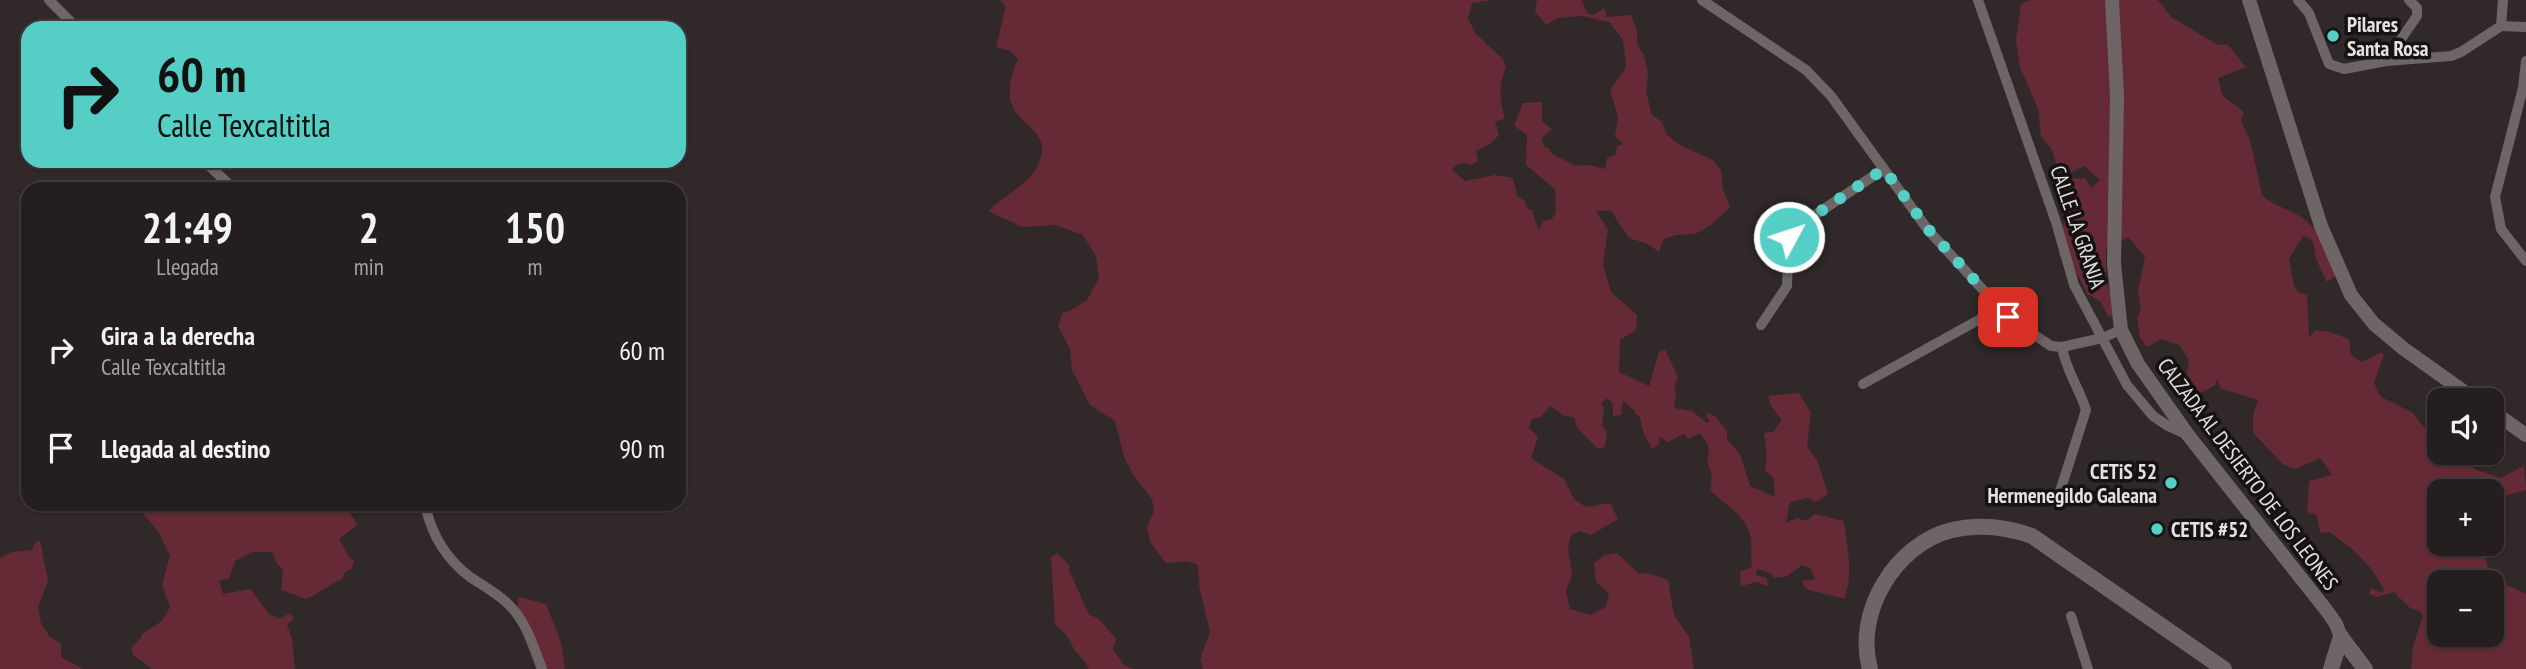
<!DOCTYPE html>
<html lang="es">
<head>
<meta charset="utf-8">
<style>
	:root { --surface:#241e1f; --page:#302b2c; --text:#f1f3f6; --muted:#a3a2a4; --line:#413c3d }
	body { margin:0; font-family:"PT Sans Narrow",sans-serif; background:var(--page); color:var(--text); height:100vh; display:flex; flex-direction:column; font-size:26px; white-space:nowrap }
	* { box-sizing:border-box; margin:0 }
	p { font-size:23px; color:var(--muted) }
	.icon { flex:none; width:38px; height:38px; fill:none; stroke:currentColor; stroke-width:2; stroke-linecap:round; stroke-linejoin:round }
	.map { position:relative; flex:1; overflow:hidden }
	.drawer { position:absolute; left:21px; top:182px; width:665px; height:329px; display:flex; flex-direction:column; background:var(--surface); border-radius:21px; box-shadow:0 2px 5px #0004,0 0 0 2px var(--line) }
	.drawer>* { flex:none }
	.hud { position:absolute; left:21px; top:21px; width:665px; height:147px; border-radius:21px; box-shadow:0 2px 5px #0004,0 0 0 2px var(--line); background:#55cec5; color:#111; overflow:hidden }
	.buttons { position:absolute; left:2427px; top:388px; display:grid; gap:14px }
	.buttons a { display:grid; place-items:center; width:77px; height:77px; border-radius:14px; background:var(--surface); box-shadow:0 2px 5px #0004,0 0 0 2px var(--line); font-size:35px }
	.pin { position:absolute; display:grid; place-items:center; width:60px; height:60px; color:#fff; margin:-30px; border-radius:14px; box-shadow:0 4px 10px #0006 }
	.me { position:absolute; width:77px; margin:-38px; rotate:50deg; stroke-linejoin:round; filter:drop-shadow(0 0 5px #0008) }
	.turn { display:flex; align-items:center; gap:24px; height:147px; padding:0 21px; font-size:32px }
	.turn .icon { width:91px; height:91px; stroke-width:2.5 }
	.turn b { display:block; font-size:49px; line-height:60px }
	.eta { display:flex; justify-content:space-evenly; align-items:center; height:119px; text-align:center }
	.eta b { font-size:42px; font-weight:600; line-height:49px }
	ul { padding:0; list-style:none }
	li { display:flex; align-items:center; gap:21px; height:98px; padding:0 21px }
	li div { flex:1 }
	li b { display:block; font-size:26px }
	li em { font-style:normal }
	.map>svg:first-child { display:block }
	.green { fill:#662a37; fill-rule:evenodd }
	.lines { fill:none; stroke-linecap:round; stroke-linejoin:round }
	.minor { stroke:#6d6566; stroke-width:10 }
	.tertiary { stroke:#6d6566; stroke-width:14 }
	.secondary { stroke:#6d6566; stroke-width:16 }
	.route { stroke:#55cec5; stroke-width:12; stroke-dasharray:0 21.6 }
	.poi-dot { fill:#55cec5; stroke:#151213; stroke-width:2.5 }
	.labels { text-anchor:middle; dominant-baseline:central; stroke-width:7; stroke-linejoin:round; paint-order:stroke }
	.poi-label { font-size:21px; font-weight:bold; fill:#e6e1e1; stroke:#151213; text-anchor:start }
	.street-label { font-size:21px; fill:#e6e1e1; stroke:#151213 }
</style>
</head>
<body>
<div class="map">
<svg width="2526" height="669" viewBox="0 0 2526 669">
	<rect width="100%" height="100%" fill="#302829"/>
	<g class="green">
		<path d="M1000,0h494l-22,3 -4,16 8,15 27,25 3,8c-7,16 -7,34 -1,51l-10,4 4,13 -10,10 -13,6 2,9 -6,5c-8,-4 -15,-2 -20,5l13,11 30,-6 18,3 4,18 8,5 3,8 6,2 -1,3 6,16 4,-9 8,-1 5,-7 -1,-24 -29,-24 1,-30 -13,-9 9,-23 19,-1v19l10,8 -10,9 2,9 5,1 2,5 24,13 13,-1 17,4 2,-11 8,-3 2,-9 6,-2 -8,-8 3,-19 -8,-27 15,-21 1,-6 -3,-23 -14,-18 -27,-6 -24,2 -12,7 -11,-13 2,-12h44l7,14 5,1 11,-7 3,9 24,-2 6,16v13l7,12 4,17 -2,19 6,23 10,7 5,13 13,10 33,15 8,10 2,19 7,18c-10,9 -20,21 -33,26 -11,3 -20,-1 -34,7l-4,12 -11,-8 -19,-6 -18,-27h-15l12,19 -5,35 8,27 26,23 -1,15 -16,10 -1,32 30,14 10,-34 6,-2 13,27 -4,11 2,4 -2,16 18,3 15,12 3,-1 -4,-6 2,-3 7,3 12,15v8l13,15 10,32 25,11 -2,-20 -8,-6 2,-16 -3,-22 9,-1 9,-12 -11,-14 -3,-10 31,-3 12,20 -4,34 10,13 11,34 -12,8 -9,-4 -17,4 -4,21 11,-5 9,3 9,-7 29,7c3,26 10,53 0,78 -14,-5 -26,-5 -39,-11l-3,-7 13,-2 -5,-11 -8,-3 -15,11 -13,2 -3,-5 -14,-4 -1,6 11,3 1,8 -12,-4 -15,4 -1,-14 12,-5c-2,-12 1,-24 -3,-35 -6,-20 -26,-28 -39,-42l2,-14 -5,-15 2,-6 -1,-10 -8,-12 -11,6 -5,-5 -16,8 -9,-5v7l-7,5 -8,-15 -5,-19h-3l-2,-5 -11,-9 -2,14 -8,1v-12l-6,-6 -6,6 3,4 -2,18 5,5 -2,16 -7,2 -21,-21 -3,-11 -10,-1 -14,-10 -9,11 -9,2 -3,9 9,9 -7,21 33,21 10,20 12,8 24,-4 8,16 -27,16 -11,-4 -9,4 -3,12 4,28 -6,16 4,18 20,6 16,-8 3,-13 -13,-13 -2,-18 10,-8 13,-2 22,21 9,-1 20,7 6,35 15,22 5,32h-491l-3,-10 10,-27 -11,-47 -1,-20 -10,-4 -22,2 -16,-21 -3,-14 7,-17 -2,-12 -18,-23 -10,-19 -9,-36 -25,-16 -18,-35 -2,-21 -12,-23 5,-14 7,-1 17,-11 12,-22 -3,-22 -13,-21 -27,-10 -34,2 -34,-16c11,-10 39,-28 46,-39 25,-41 -15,-42 -23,-70 -4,-12 2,-32 7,-43l-8,-8 -14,-4 10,-41z"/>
		<path d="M2030,0h128l13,17 47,28 9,-1 19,23 -28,11 4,17 22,17 -3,9 9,19 12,55c11,11 27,14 39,22 20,12 26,38 35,58l-9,7 -11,-23 -2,-14 -4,-7 -7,-2 -14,23 5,26 4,7 9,3 2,42 6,-6h12l22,8 2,16 11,7 18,-9 4,1 -10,29 7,14 32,16 12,16 14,12 1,12h18l16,16 26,9 24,-12 2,24 -33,9c4,14 11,26 -1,38v-45h-52v52h49c-10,33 12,38 37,50v75h-115l2,-23 10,-30 -2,-4 -11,-4 -16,-16 -17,5 -8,-3 2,-6 11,5 2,-3c-13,-26 -31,-42 -55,-58l-9,1 -3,-18 -10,-3 2,-31 23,-6 -12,-17 -24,11 -12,-4 -31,-32v-18l5,-15 -38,-12 -2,-9 -4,7 -27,14 -7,-8 10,-1 -4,-8 3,-23 -10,-15 -17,-6 -15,8 -7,-9 -3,-20 4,-9 -3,-19 7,-33 -17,-20 -22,12v34l18,36 -16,-3 -7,-14 -14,-8 -7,-15 -21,-24v-19l12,-34 4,-5 -9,-10 3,-9 12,1 4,-2 6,11 9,-8 -16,-14 -17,8 -10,-7 -5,-17 -11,-14 -3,-27 -18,-42 -4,-27 5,-36zM2440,583h52v52h-52z"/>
		<path d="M138,504h213l-2,7 8,14 -18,14 10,19 6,2 -4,9 -7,4 -2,6c-13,6 -23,14 -36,20l-25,-9 2,-21 -6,-5 -5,-12h-19l-18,9 -6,18 -10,1 4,14 27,-5 19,25 11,5 10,-6 4,5 -7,7 5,14 3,30h-143l-18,-13 -3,-8 9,-9 2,-5 20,-13 8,-14 -8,-22 8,-30 -12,-24 -21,-24z"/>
		<polygon points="40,540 48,581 38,607 41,624 50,637 61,644 61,657 83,669 0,669 0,558 12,552 32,550 34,544"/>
		<path d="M1057,553l13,13 -1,4 20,45 9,3 18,21 -3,10 11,16 10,4h-45c-4,-9 -10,-13 -15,-20 -6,-11 -8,-17 -19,-24l-4,-68z"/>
		<polygon points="518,597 546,604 561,642 565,669 536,669 517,619"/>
	</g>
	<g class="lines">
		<g class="minor">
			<polyline points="49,0 77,28"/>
			<polyline points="1702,0 1806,70 1831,96 1928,230 2008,317 2051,346 2062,347 2102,338 2121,330"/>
			<polyline points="1978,0 2056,222 2074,285 2127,385 2153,416 2168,426 2188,435"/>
			<polyline points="2298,0 2309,13 2329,64 2344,69 2386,61 2451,56 2461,52 2501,26"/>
			<polyline points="2501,26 2503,0"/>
			<polyline points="2501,26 2526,27"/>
			<polyline points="2386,61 2417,16 2417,8 2409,0"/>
			<polyline points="2526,61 2523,88 2495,197 2501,229 2526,261"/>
			<polyline points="204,161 234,189"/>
			<polyline points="1761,325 1787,286 1789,237 1794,229 1884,169"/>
			<polyline points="1863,384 2000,308"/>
			<path d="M425,504c6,30 20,54 45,73 12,8 25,15 36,25 20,18 27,43 36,67"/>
			<path d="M2056,504l30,-94c-7,-23 -20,-39 -24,-63"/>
			<polyline points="2071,616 2088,669"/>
		</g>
		<g class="tertiary">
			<polyline points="2112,0 2117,96 2114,264 2121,330 2138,364 2188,435 2327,611 2336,624 2341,637"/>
			<polyline points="2249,0 2321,226 2351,295 2374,324 2404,349 2477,401"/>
			<polyline points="2492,411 2526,435"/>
		</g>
		<g class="secondary">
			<polyline points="2341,637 2365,669"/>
			<path d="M1870,669c-16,-56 25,-125 82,-139 27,-6 54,-3 80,6l192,133"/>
			<polyline points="2331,669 2341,637"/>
		</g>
	</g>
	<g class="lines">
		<polyline class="route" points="1789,237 1794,229 1884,169 1928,229 2008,317"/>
	</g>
	<g class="poi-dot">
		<circle cx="2333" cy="36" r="7"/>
		<circle cx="2171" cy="483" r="7"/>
		<circle cx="2157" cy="529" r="7"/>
	</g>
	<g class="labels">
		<g class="poi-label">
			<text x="2347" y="24">Pilares<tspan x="2347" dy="24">Santa Rosa</tspan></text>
			<text x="2157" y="471" text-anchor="end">CETiS 52<tspan x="2157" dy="24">Hermenegildo Galeana</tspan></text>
			<text x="2171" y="529">CETIS #52</text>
		</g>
		<g class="street-label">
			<text transform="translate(2078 227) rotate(71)">CALLE LA GRANJA</text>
			<text transform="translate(2248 474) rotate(53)">CALZADA AL DESIERTO DE LOS LEONES</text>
		</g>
	</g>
</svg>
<div class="buttons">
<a><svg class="icon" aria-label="sound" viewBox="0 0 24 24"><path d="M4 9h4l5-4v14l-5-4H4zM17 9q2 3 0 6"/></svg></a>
<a>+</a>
<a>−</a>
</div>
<div class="pin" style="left:2008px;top:317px;background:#d93025"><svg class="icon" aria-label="arrive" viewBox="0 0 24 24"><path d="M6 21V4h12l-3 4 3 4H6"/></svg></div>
<svg class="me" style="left:1789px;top:237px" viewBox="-20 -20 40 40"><circle r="17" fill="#55cec5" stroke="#fff" stroke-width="3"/><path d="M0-11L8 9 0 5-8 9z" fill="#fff"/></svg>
<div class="hud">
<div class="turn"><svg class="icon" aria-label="right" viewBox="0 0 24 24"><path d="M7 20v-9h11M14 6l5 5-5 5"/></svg><div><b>60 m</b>Calle Texcaltitla</div></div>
</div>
<section class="drawer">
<div class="eta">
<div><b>21:49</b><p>Llegada</p></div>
<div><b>2</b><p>min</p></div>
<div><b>150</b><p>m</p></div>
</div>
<ul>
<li><svg class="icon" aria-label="right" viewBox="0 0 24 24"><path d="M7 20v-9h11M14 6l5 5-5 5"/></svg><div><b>Gira a la derecha</b><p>Calle Texcaltitla</p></div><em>60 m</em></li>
<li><svg class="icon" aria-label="arrive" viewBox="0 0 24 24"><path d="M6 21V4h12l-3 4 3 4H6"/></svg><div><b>Llegada al destino</b></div><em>90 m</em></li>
</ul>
</section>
</div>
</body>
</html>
